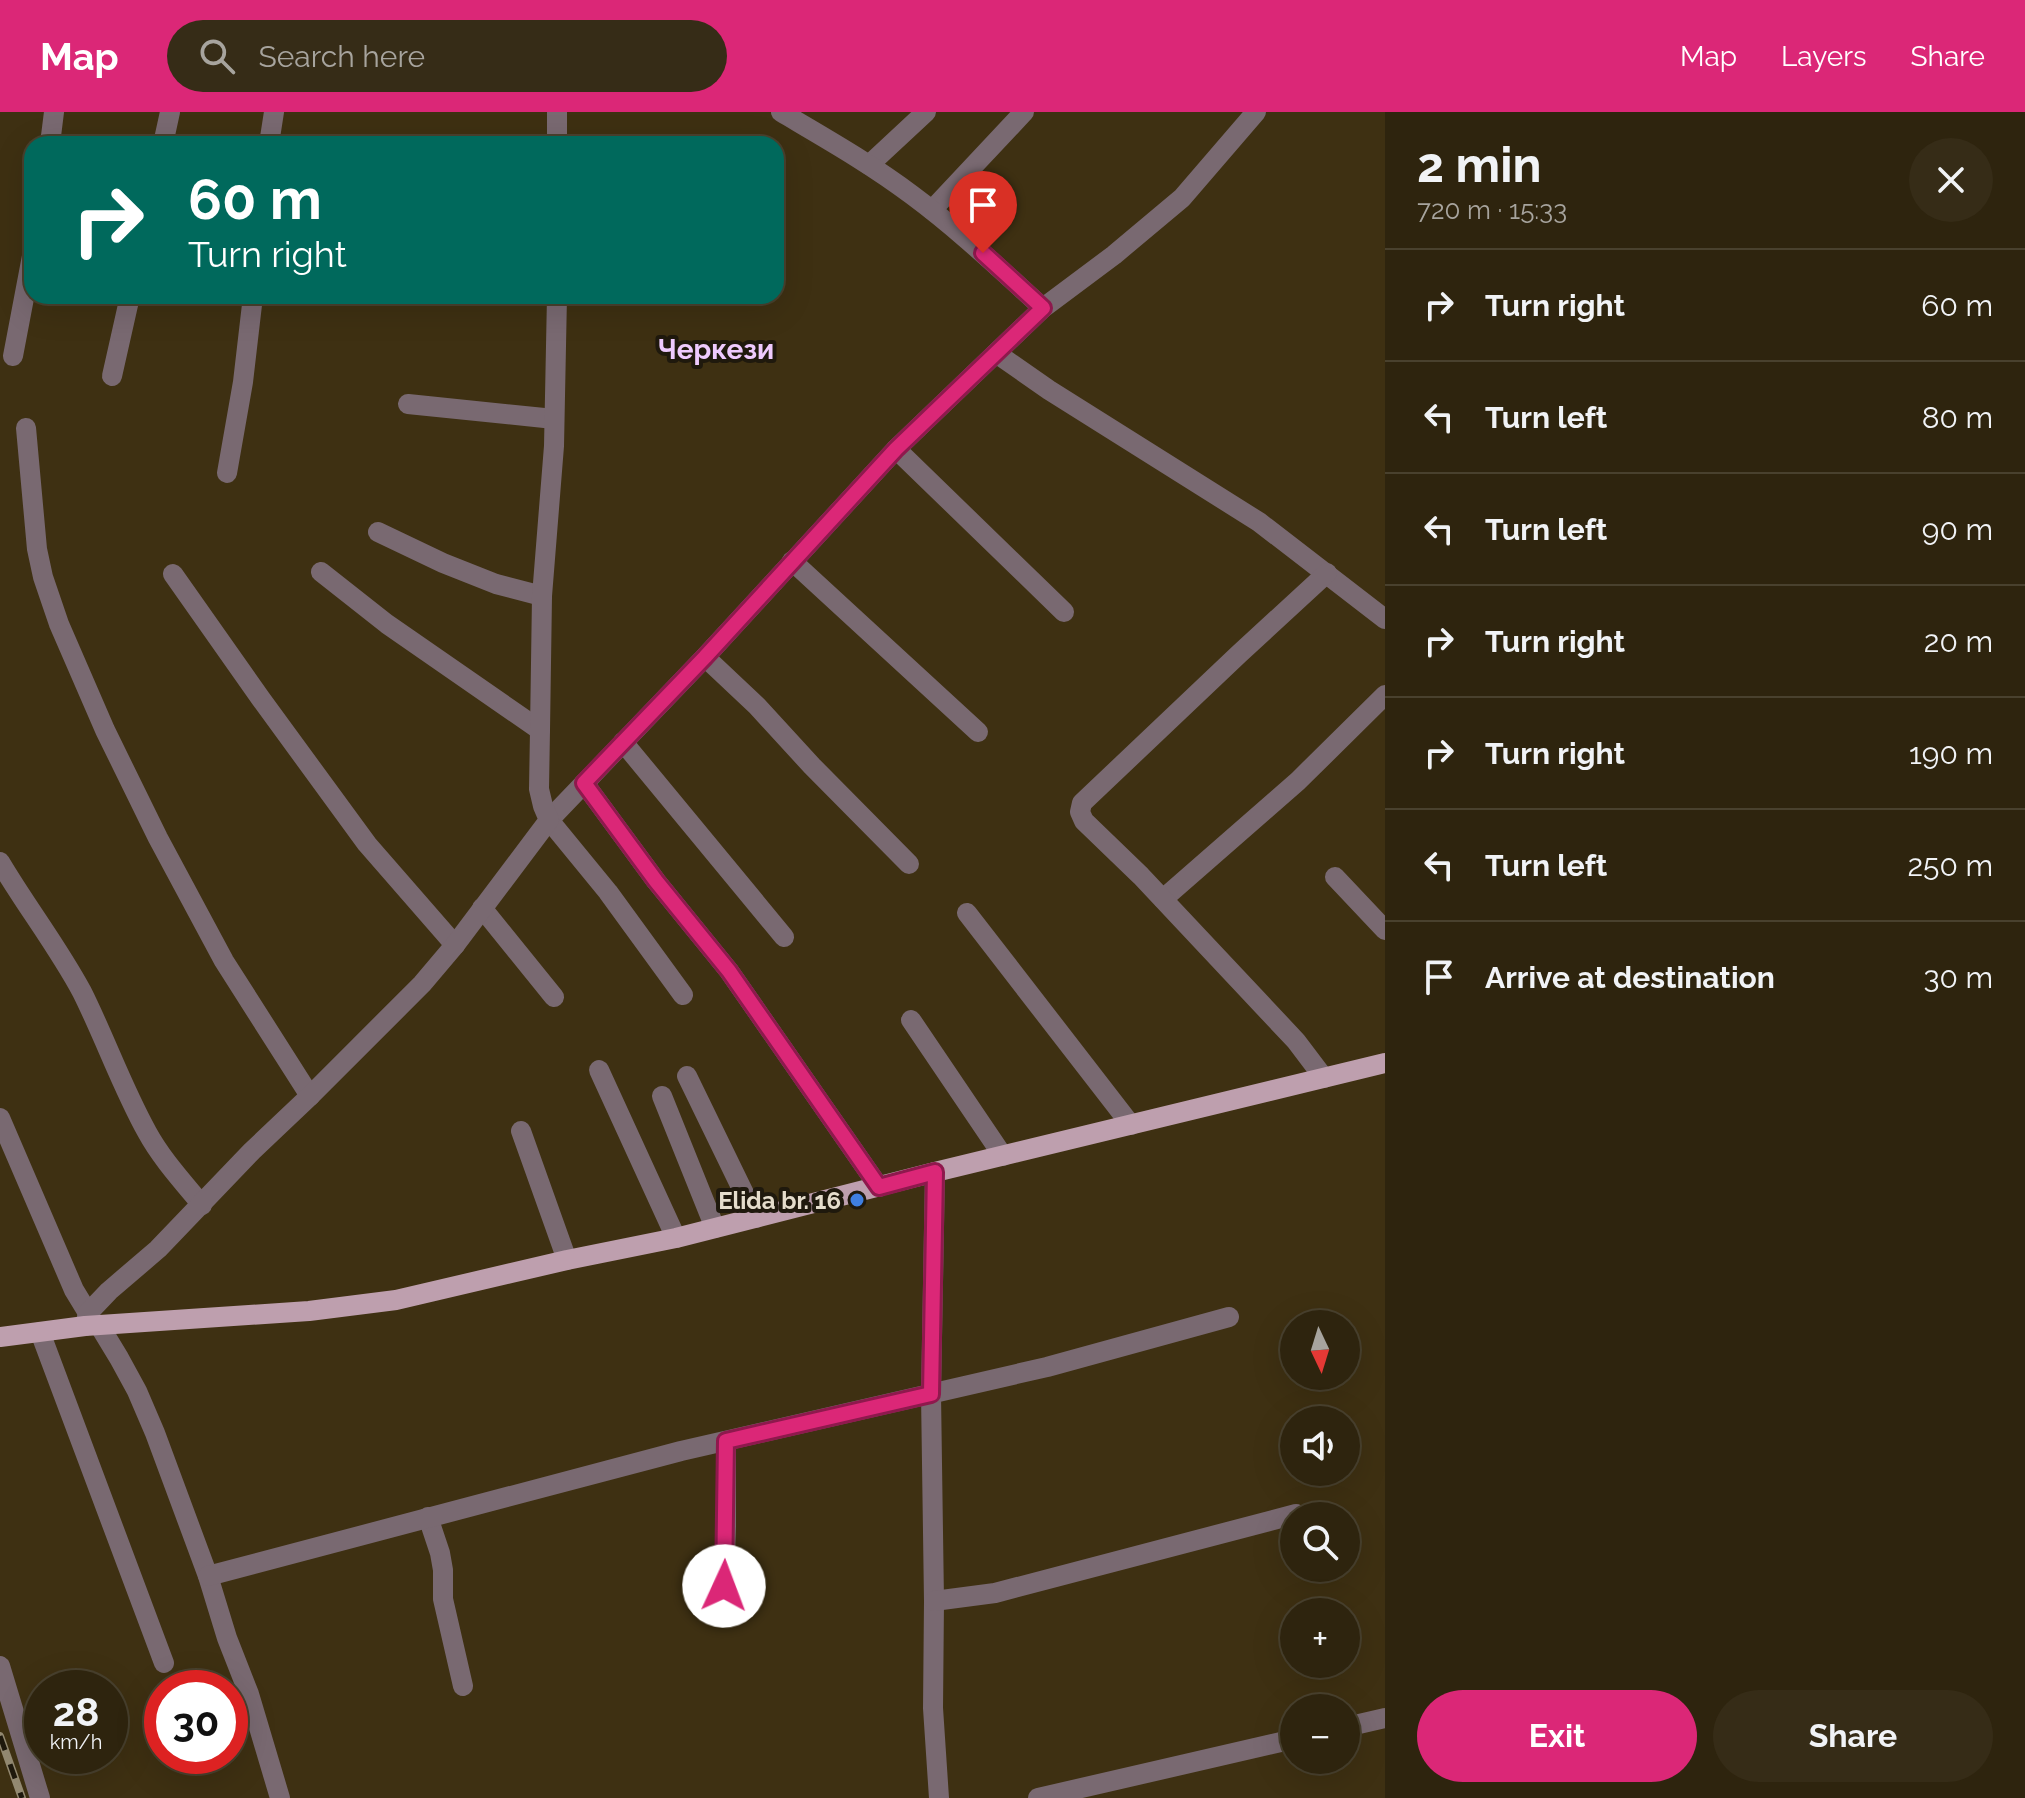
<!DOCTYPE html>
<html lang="en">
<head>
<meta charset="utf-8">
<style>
	:root { --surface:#2e240e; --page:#362c17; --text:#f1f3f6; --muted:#a7a49e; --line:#49412e; --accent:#db2777 }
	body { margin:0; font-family:Raleway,sans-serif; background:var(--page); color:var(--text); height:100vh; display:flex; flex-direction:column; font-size:30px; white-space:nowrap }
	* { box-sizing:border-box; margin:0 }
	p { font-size:26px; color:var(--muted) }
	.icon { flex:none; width:44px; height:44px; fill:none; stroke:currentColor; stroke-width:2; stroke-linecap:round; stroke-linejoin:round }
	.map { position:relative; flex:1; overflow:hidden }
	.sheet { display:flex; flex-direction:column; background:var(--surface); width:640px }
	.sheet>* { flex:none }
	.top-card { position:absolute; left:24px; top:24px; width:760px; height:168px; border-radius:24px; box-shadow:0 8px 32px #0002,0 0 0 2px var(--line); background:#00695c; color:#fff; overflow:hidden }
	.needle { width:52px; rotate:176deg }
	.buttons { position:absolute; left:1280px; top:1198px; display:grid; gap:16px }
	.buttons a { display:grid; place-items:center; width:80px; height:80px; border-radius:50%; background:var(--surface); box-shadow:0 8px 32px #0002,0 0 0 2px var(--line); font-size:40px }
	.speed { position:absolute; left:24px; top:1558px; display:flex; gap:16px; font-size:40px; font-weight:700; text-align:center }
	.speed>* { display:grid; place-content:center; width:104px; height:104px; border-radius:50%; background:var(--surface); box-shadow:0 8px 32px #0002,0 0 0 2px var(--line); line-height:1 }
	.speed small { font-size:20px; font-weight:400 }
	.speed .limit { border:12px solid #d22; background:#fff; color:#111 }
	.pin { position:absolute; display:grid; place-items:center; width:68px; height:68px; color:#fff; margin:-82px -34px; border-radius:50% 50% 50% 0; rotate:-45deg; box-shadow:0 0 8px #0007 }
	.pin .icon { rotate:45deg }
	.me { position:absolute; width:88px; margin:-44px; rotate:2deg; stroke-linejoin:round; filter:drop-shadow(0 0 6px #0008) }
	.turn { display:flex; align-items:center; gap:28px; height:168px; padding:0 32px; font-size:36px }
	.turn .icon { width:104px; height:104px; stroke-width:2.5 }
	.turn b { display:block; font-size:56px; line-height:68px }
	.round { display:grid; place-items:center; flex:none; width:84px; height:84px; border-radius:42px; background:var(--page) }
	.summary { display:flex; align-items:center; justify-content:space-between; height:136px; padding:0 32px }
	h1 { font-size:48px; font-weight:700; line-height:60px }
	.button { display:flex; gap:16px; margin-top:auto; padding:16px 32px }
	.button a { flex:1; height:92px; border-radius:48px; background:var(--accent); color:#fff; font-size:32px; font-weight:700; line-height:92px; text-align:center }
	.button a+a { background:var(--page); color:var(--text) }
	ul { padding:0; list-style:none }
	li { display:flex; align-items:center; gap:24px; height:112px; padding:0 32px; border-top:2px solid var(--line) }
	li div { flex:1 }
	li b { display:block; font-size:30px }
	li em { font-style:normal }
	header { display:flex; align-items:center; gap:48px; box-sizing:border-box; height:112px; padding:0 40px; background:var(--accent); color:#fff }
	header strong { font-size:38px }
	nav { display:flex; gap:44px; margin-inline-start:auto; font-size:28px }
	.search { width:560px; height:72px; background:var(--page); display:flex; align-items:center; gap:20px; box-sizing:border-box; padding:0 28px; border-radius:44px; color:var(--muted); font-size:30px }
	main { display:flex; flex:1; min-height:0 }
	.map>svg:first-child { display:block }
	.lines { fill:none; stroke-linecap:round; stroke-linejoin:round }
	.minor { stroke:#796971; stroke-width:20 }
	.major { stroke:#be9fae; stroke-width:20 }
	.rail-casing { stroke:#938971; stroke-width:8 }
	.rail { stroke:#1f190d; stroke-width:5; stroke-dasharray:15; stroke-linecap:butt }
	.route-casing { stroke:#8e194d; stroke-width:20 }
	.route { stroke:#db2777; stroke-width:14 }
	.shop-dot { fill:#3f7fe0; stroke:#1f190d; stroke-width:3 }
	.labels { text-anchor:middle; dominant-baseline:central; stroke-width:8; stroke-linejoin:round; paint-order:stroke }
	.poi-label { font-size:24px; font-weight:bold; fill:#e5ddcc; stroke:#1f190d; text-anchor:end }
	.quarter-label { font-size:28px; font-weight:bold; fill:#eecafe; stroke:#1f190d }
</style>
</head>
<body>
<header>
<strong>Map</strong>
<div class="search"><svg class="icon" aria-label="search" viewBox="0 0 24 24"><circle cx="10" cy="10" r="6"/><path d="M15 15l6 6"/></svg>Search here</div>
<nav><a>Map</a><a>Layers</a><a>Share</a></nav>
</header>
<main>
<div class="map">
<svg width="1385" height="1686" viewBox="0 0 1385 1686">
	<rect width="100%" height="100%" fill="#3e3012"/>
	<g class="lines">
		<g class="minor">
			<polyline points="557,0 557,32"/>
			<polyline points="50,32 54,0"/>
			<polyline points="163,32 170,0"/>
			<polyline points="269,32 274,0"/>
			<polyline points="869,53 926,0"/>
			<polyline points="932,98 1024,0"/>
			<polyline points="1043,196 1114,143 1182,86 1256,0"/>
			<polyline points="996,241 1049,278 1259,410 1385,507"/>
			<polyline points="13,244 32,144"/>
			<polyline points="112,264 130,184"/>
			<polyline points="408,292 554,307"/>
			<polyline points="26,316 37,437 43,465 59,512 105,618 158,726 224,849 310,984"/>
			<polyline points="896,337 1064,500"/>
			<polyline points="227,361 243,270 253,184"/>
			<polyline points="378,420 443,451 496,472 542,484"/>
			<polyline points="792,449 978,620"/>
			<polyline points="321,460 387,512 540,618"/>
			<polyline points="173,462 261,587 367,732 455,833"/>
			<polyline points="705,545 757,594 812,654 909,752"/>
			<polyline points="623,630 784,825"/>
			<polyline points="584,671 656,769 729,859 879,1075"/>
			<path d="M0,750c26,44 58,85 82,130 23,46 40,95 65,140 14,26 36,50 55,73"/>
			<polyline points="1335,765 1385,818"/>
			<polyline points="1163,787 1298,669 1385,583"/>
			<polyline points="482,796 554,885"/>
			<polyline points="967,801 1131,1013"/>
			<path d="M683,883l-75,-103 -59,-72 156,-163 191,-208 147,-141c-43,-39 -85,-79 -131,-113 -41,-31 -87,-57 -131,-83"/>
			<polyline points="911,908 1003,1044"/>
			<polyline points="599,958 676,1126"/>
			<polyline points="687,964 756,1106"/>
			<polyline points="1324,966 1296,929 1141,764 1084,709 1080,700 1082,691 1239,542 1327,461"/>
			<polyline points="662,984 715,1116"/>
			<polyline points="0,1006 74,1178 88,1201"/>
			<polyline points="521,1019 567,1148"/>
			<polyline points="935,1060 931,1282 934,1489 933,1596 939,1686"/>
			<polyline points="99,1213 119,1246 137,1279 155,1321 208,1464 227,1526 249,1582 280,1686"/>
			<polyline points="85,1214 88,1201 109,1179 158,1137 252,1039 310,984 422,872 455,833 549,708 543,694 539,677 540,618 542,484 554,334 557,184"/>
			<polyline points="40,1220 164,1551"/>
			<polyline points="428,1405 440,1441 443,1458 443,1487 463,1574"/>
			<polyline points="208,1464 681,1339 1047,1255 1229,1205"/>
			<polyline points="934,1489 995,1481 1296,1402"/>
			<polyline points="723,1505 726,1414 726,1329"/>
			<polyline points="0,1554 40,1686"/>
			<polyline points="1346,1615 1385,1606"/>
			<polyline points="1038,1686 1294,1627"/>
		</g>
		<polyline class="major" points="0,1225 85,1214 309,1199 396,1188 567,1148 676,1126 935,1060 1385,951"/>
		<g class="rail-casing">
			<polyline id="rail" points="0,1624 22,1686"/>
		</g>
		<use href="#rail" class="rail"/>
	</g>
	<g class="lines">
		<g class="route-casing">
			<polyline id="route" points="724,1474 726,1329 931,1282 935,1060 879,1075 729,859 656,769 584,671 705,545 896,337 1043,196 983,141"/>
		</g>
		<use href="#route" class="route"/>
	</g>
	<circle class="shop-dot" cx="857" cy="1088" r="8"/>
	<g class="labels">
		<g class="poi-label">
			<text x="841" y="1088">Elida br. 16</text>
		</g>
		<g class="quarter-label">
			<text x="716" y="237">Черкези</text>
		</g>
	</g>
</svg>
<div class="buttons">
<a><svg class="needle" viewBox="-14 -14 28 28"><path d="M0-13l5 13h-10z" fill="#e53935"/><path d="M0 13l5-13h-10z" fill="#a7a49e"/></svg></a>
<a><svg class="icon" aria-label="sound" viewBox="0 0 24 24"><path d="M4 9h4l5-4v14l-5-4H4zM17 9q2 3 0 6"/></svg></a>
<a><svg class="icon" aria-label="search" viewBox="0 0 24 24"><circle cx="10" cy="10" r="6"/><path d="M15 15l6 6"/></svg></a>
<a>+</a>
<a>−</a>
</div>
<div class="speed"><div>28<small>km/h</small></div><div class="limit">30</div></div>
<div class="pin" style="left:983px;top:141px;background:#d93025"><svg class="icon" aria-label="arrive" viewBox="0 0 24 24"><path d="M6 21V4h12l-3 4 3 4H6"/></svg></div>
<svg class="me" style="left:724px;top:1474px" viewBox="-20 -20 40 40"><circle r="19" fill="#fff"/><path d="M0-13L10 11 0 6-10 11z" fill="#db2777"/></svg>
<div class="top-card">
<div class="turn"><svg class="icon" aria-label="right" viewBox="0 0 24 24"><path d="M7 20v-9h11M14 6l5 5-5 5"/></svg><div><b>60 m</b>Turn right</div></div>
</div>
</div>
<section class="sheet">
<div class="summary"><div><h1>2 min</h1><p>720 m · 15:33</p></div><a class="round"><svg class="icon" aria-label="close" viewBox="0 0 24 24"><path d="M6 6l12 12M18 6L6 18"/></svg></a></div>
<ul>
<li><svg class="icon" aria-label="right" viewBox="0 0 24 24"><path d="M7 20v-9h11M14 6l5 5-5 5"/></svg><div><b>Turn right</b></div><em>60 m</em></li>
<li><svg class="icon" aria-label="left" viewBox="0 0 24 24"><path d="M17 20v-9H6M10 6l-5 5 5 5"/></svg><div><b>Turn left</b></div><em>80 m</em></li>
<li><svg class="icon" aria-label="left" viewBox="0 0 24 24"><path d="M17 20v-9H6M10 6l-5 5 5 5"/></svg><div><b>Turn left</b></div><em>90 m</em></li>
<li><svg class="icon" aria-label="right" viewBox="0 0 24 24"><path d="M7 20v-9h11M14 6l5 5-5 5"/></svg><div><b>Turn right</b></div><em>20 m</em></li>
<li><svg class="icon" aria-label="right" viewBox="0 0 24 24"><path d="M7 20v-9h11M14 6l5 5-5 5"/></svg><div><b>Turn right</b></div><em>190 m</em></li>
<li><svg class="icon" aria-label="left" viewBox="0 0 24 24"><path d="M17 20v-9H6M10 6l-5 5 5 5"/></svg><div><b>Turn left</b></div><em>250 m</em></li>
<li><svg class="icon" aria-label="arrive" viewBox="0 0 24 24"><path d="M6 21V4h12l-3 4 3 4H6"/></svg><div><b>Arrive at destination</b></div><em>30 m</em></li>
</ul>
<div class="button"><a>Exit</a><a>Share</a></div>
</section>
</main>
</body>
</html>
